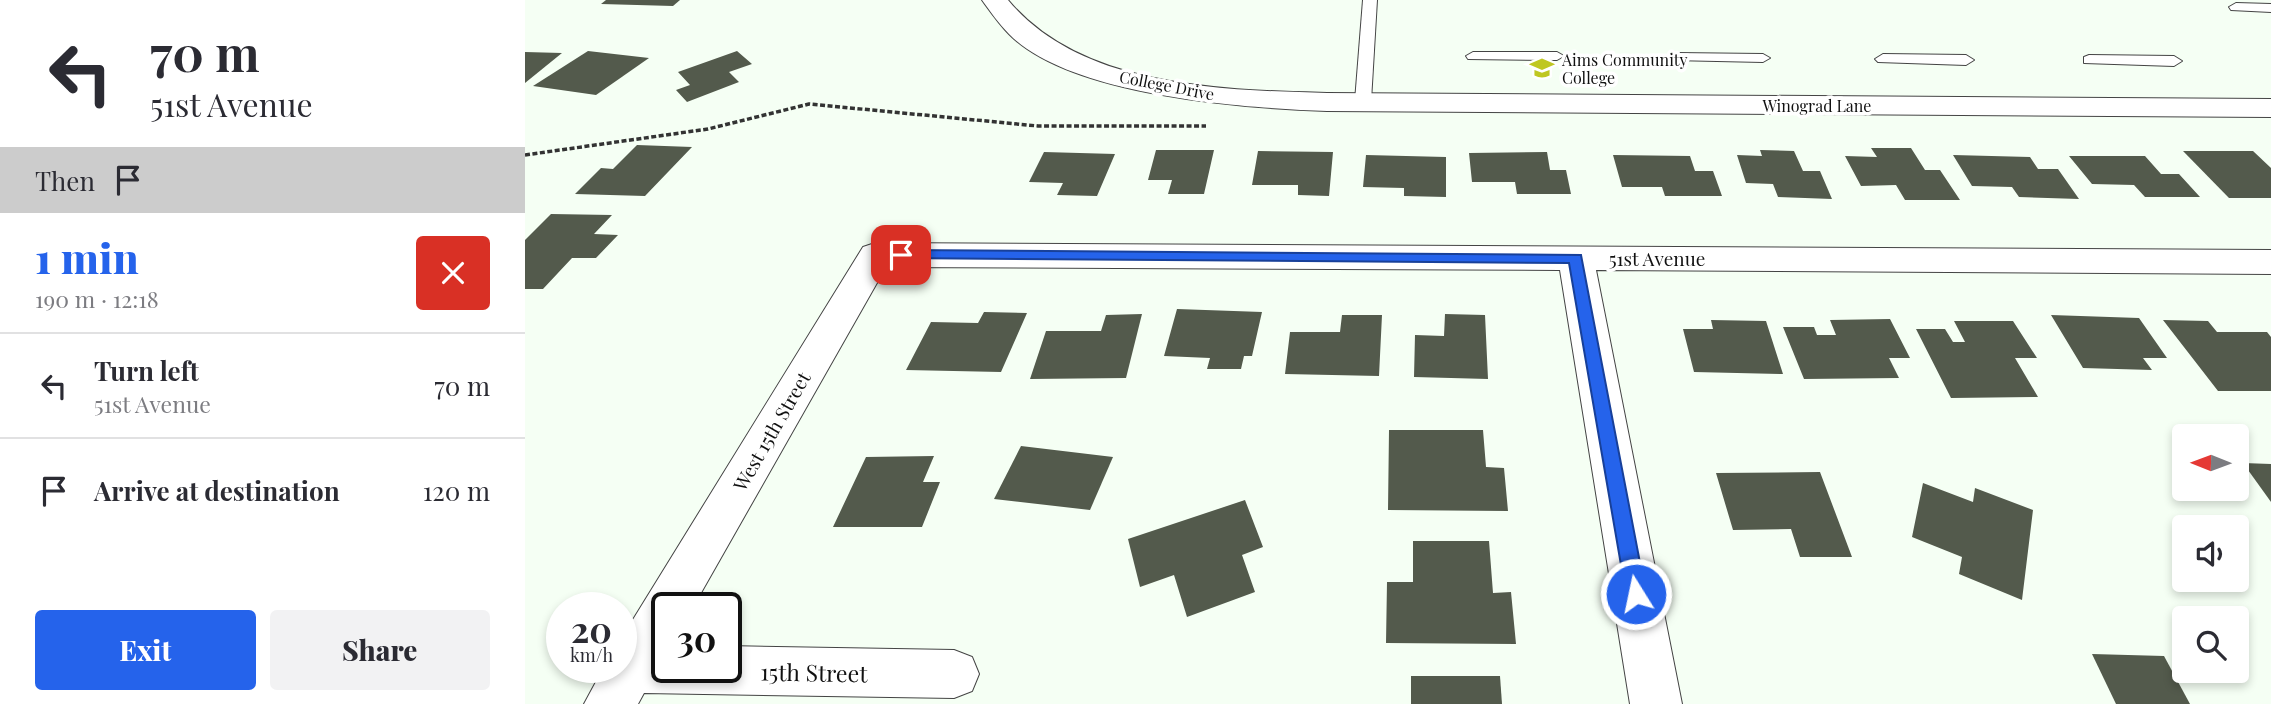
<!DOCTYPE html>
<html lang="en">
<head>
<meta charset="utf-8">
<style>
	:root { --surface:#fff; --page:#f2f2f3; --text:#2b2b33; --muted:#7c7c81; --line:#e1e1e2; --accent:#2563eb }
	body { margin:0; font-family:"Playfair Display",serif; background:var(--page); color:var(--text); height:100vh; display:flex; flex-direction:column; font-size:26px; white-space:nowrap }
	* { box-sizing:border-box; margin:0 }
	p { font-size:23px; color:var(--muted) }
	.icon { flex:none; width:38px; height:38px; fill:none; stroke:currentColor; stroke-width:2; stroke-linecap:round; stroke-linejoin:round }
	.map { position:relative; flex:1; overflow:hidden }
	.side { display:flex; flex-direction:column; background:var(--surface); width:525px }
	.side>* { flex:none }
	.hud { background:#fff; color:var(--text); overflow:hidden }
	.needle { width:46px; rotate:271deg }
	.fabs { position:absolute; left:1647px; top:424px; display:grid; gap:14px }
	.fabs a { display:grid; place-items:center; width:77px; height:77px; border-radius:7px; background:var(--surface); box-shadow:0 4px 10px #0003; font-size:35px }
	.speed { position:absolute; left:21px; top:592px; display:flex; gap:14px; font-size:35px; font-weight:700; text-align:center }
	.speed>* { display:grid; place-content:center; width:91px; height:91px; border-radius:50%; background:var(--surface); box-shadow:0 4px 10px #0003; line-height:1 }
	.speed small { font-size:18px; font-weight:400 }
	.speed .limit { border:4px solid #111; border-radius:10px; background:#fff; color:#111 }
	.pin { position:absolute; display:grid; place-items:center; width:60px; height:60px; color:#fff; margin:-30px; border-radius:14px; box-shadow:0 4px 10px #0006 }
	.me { position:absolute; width:77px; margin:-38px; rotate:350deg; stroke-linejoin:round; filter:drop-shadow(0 0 5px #0008) }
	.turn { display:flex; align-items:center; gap:24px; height:147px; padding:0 35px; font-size:32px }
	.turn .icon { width:91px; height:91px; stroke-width:2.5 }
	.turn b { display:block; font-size:49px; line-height:60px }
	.then { display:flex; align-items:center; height:66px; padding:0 35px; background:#0003; gap:14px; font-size:26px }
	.round { display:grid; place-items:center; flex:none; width:74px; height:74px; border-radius:7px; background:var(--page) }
	.head { display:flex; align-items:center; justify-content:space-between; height:119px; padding:0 35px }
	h1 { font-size:42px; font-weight:800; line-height:52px; color:var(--accent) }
	.cta { display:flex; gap:14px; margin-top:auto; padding:14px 35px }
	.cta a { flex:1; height:80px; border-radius:7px; background:var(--accent); color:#fff; font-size:28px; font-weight:800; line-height:80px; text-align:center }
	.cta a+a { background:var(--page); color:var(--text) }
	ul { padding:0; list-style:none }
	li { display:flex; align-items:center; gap:21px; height:105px; padding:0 35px; border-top:2px solid var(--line) }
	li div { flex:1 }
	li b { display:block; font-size:26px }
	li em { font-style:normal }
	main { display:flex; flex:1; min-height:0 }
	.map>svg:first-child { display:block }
	.building { fill:#535a4c }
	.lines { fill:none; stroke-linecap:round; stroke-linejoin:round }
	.service-casing { stroke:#444; stroke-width:2 }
	.minor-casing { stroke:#444; stroke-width:2 }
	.tertiary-casing { stroke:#444; stroke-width:2 }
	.path { stroke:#333; stroke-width:3.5; stroke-dasharray:5 2.5; stroke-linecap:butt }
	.service { fill:#fff; fill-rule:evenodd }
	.minor { fill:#fff; fill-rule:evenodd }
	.tertiary { fill:#fff; fill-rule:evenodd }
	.route { fill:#2563eb; stroke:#184099; stroke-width:2 }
	.labels { text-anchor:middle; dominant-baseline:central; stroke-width:7; stroke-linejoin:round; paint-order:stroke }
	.far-poi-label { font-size:16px; fill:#111; stroke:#fff; text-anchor:start }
	.far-street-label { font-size:16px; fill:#111; stroke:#fff }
	.street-label { font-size:19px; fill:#111; stroke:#fff }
	.near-street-label { font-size:23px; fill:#111; stroke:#fff }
</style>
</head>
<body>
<main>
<section class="side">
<div class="hud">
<div class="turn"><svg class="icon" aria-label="left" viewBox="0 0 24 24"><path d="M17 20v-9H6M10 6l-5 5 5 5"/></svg><div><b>70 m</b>51st Avenue</div></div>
<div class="then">Then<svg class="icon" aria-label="arrive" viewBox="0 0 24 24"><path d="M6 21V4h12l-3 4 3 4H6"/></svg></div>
</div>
<div class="head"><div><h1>1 min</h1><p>190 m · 12:18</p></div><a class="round" style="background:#d93025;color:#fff"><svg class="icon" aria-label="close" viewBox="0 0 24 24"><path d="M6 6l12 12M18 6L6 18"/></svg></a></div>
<ul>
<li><svg class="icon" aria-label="left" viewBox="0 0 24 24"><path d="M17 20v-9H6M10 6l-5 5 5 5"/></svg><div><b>Turn left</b><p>51st Avenue</p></div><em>70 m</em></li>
<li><svg class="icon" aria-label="arrive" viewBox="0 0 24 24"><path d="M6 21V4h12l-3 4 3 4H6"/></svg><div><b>Arrive at destination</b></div><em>120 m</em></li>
</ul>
<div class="cta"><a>Exit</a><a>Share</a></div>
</section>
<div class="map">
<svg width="1746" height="704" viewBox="0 0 1746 704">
	<rect width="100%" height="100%" fill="#f5fff4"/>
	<g class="building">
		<polygon points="81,0 155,0 148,6 76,4"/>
		<polygon points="63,51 124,58 71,95 8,86"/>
		<polygon points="212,51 227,64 204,72 214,82 162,102 151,90 165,85 153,72"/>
		<polygon points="0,52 37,53 0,83"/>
		<polygon points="112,145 167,147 120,196 50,194 76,168 88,169"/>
		<polygon points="1346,148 1386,148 1400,170 1415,170 1435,200 1380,200 1371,185 1336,186 1320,156 1352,157"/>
		<polygon points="631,150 689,150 679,194 643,194 647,180 623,180"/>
		<polygon points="1235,150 1269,151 1278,171 1295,171 1307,199 1253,197 1248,184 1221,183 1212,155 1237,156"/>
		<polygon points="733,151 808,152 804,196 773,195 773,185 727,185"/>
		<polygon points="1658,151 1728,151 1746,168 1746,198 1704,198"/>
		<polygon points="519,152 590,154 572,196 532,195 538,183 504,182"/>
		<polygon points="1022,152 1025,170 1041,170 1046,194 992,194 990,182 947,182 944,153"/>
		<polygon points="841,155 921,157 921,197 879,196 879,188 838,187"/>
		<polygon points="1088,155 1165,156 1170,171 1188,171 1197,196 1140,196 1137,187 1097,187"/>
		<polygon points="1428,155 1505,157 1513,169 1533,169 1554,199 1494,197 1487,187 1447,186"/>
		<polygon points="1544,156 1620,156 1636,174 1654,174 1675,197 1620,197 1609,185 1567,184"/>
		<polygon points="26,214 87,215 69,234 93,235 71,258 47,258 18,289 0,289 0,240"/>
		<polygon points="652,309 737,312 727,356 719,356 716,369 682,369 685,358 639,356"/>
		<polygon points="459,312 502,313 476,372 381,370 406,322 453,323"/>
		<polygon points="617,314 601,378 505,379 521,331 576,331 581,315"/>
		<polygon points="920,314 960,315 963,379 889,377 890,335 919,336"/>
		<polygon points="817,315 857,315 854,376 760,374 765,332 815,332"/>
		<polygon points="1526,315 1614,318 1642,358 1618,358 1627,370 1558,368"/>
		<polygon points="1365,319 1385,358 1364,358 1374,378 1279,379 1258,327 1289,327 1292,335 1311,335 1305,320"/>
		<polygon points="1186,320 1241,321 1258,374 1169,372 1158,329 1188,329"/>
		<polygon points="1638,320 1683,321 1692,332 1742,332 1746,337 1746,391 1693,391"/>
		<polygon points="1429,321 1488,321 1512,358 1490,358 1513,397 1426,398 1391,329 1420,329 1428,342 1440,342"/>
		<polygon points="864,430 958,430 961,467 979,468 983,511 863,510"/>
		<polygon points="496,446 588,457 565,510 469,499"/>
		<polygon points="409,456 398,482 415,482 397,527 308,527 341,457"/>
		<polygon points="1718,463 1746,464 1746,502"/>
		<polygon points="1295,472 1327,557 1275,557 1266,529 1208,530 1191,473"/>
		<polygon points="1398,483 1448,502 1450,488 1508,510 1497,600 1434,574 1437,557 1387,537"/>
		<polygon points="720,500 738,547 717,555 730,592 662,617 649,575 615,587 603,539"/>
		<polygon points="888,541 964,541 968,593 986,592 991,644 861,643 862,582 888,582"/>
		<polygon points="1567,654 1639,656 1665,704 1591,704"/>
		<polygon points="886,676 975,676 977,704 886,704"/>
	</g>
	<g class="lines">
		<g class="service-casing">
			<g id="service">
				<polygon points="838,0 852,0 846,101 838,106 830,101"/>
				<polygon points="1711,3 1746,4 1746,12 1706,10 1704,7"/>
				<polygon points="948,52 1032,52 1039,56 1032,60 943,59 941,56"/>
				<polygon points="1151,53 1238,54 1245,58 1238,62 1146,60 1146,54"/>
				<polygon points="1358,54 1441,55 1449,60 1441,65 1353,62 1350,59"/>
				<polygon points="1564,55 1649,56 1657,61 1649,66 1559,63 1559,57"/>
			</g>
		</g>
		<g class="minor-casing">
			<polygon id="minor" points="350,243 1746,250 1746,274 1071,270 1157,704 1105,704 1035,270 361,267 168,607 142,607 142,667 201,667 201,646 429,650 447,657 454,674 447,691 429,698 119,693 113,704 59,704 79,667 96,667 96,639 338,247"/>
		</g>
		<g class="tertiary-casing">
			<path id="tertiary" d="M457,0h26c73,88 213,90 319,93l944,6v18l-944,-6c-84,-3 -257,-15 -318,-77 -10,-10 -19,-23 -27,-34z"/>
		</g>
		<polyline class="path" points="0,155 183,129 284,104 513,126 681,126"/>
		<use href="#service" class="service"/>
		<use href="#minor" class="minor"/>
		<use href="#tertiary" class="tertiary"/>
	</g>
	<polygon class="route" points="376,250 1056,255 1121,594 1118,600 1111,603 1104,600 1101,594 1044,263 371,258 369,255"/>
	<defs>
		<g id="university-bare" transform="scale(1.89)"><path d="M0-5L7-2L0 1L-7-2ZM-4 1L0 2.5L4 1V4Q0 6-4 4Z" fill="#bfc722" stroke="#fff" stroke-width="2.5" paint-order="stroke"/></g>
	</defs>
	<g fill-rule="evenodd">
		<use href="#university-bare" x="1017" y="68"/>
	</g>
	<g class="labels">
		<g class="far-poi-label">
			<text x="1037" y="59">Aims Community<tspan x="1037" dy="18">College</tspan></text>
		</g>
		<g class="far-street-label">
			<text transform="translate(642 85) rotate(11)">College Drive</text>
			<text x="1292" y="105">Winograd Lane</text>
		</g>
		<g class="street-label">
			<text x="1132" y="258">51st Avenue</text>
			<text transform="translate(246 431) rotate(-60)">West 15th Street</text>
		</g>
		<g class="near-street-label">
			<text transform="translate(289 672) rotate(1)">15th Street</text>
		</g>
	</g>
</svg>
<div class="fabs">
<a><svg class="needle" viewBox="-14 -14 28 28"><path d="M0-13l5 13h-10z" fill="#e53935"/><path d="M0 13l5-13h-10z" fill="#7c7c81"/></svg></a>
<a><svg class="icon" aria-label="sound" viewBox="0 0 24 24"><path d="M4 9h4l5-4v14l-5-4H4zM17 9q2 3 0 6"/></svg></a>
<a><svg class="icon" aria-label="search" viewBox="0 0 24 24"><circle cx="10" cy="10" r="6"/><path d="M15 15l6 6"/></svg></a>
</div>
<div class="speed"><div>20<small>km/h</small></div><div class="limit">30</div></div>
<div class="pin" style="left:376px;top:255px;background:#d93025"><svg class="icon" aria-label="arrive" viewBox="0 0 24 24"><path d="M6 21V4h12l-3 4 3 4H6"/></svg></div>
<svg class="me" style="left:1111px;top:594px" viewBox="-20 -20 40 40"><circle r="17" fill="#2563eb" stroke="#fff" stroke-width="3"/><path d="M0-11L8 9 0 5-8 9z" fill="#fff"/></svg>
</div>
</main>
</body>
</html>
